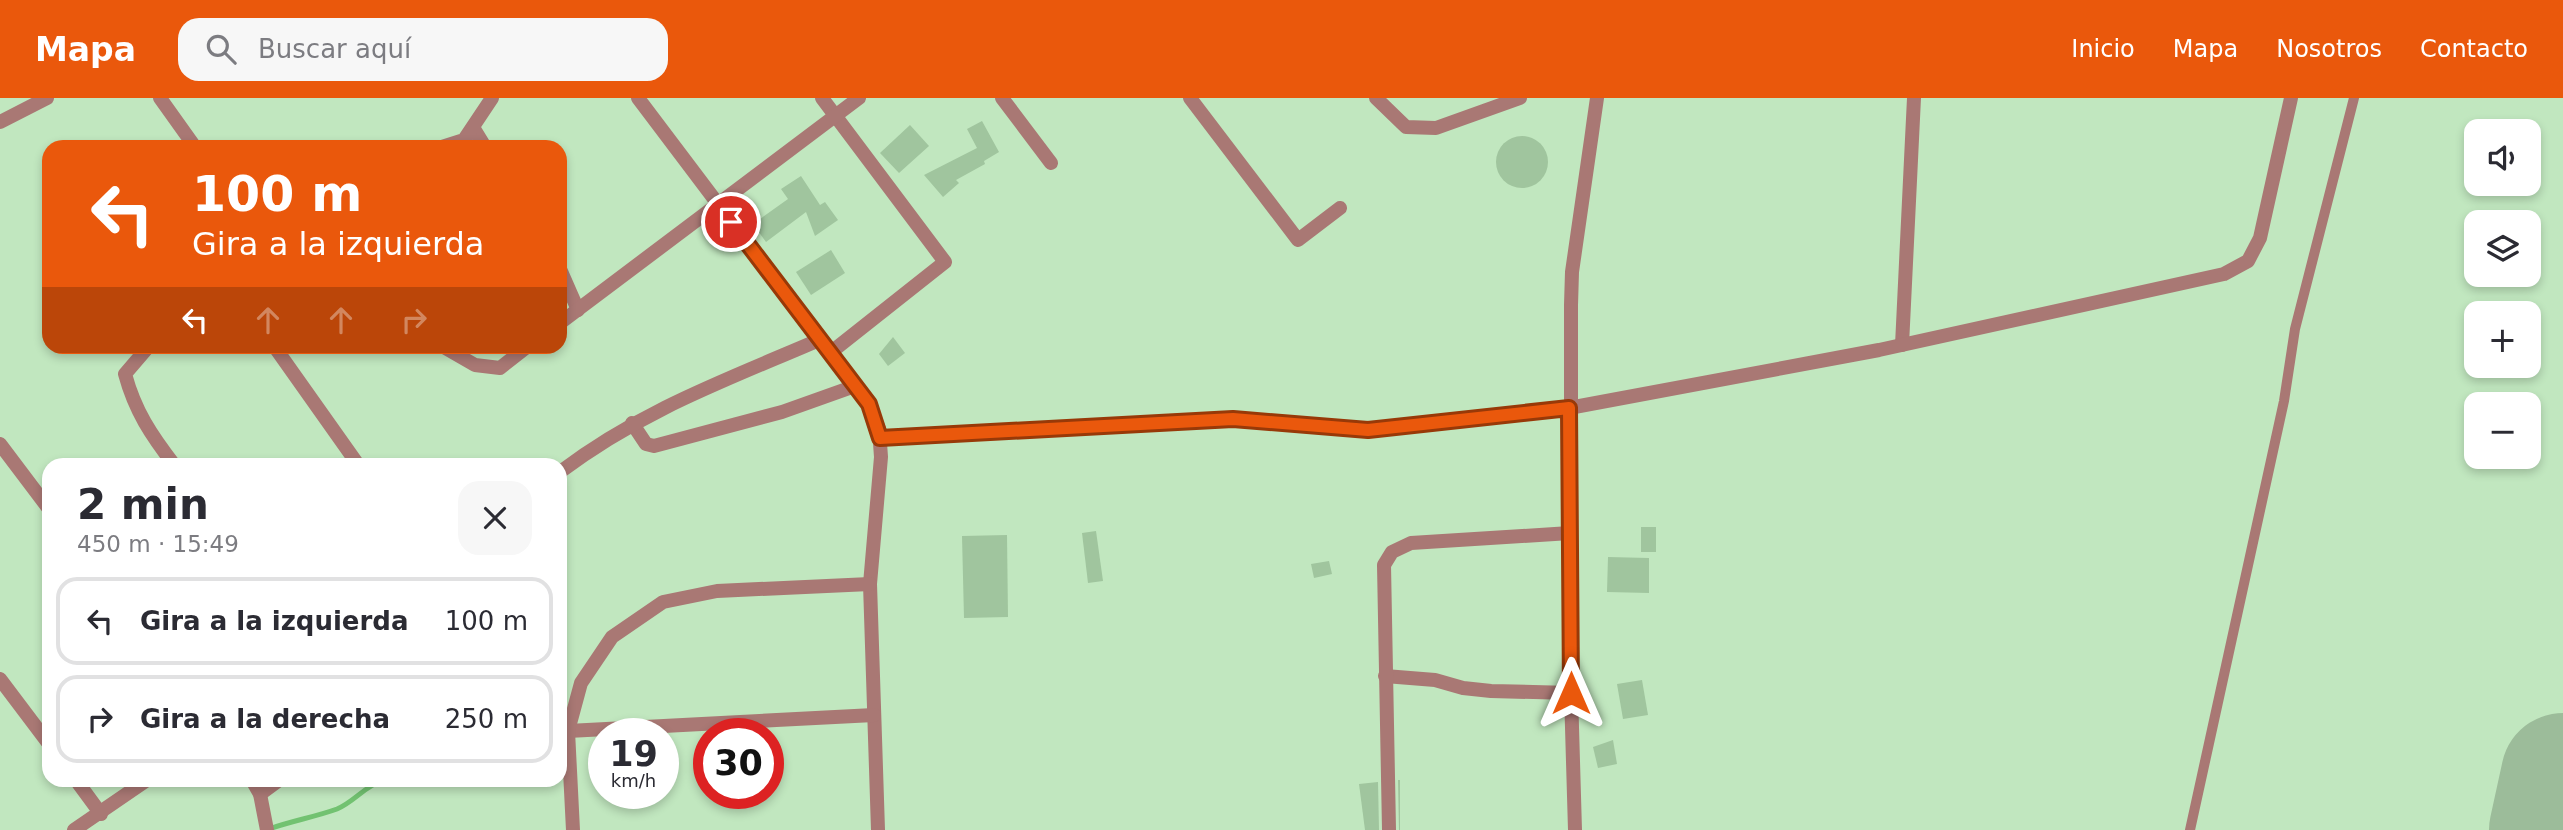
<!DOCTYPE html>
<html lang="es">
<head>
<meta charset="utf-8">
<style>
	:root { --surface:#fff; --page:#f7f7f7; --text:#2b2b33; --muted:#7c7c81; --line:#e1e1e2; --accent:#ea580c }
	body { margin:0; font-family:"DejaVu Sans",sans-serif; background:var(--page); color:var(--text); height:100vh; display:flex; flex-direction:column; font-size:26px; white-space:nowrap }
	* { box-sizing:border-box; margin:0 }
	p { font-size:23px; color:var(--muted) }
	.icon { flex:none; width:38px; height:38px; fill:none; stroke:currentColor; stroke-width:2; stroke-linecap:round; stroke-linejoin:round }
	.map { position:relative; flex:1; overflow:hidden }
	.drawer { position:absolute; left:42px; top:360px; width:525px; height:329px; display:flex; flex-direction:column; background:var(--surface); border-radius:21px; box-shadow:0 4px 10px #0003 }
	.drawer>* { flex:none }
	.guide { position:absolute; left:42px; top:42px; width:525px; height:214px; border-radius:21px; box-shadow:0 4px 10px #0003; background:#ea580c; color:#fff; overflow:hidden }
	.tools { position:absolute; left:2464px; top:21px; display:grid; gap:14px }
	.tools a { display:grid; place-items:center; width:77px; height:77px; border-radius:14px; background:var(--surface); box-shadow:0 4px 10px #0003; font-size:35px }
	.speed { position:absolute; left:588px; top:620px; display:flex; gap:14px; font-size:35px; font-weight:700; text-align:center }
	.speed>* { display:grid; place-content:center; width:91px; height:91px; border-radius:50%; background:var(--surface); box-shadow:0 4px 10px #0003; line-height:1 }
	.speed small { font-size:18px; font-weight:400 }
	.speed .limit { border:10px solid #d22; background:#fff; color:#111 }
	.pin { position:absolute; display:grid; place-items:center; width:60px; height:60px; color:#fff; margin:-30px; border:4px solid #fff; border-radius:50%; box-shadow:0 2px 7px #0007 }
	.me { position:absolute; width:77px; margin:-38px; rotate:0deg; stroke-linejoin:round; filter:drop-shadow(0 0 5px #0008) }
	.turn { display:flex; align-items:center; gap:24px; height:147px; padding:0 35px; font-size:32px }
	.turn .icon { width:91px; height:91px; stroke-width:2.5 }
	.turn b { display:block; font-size:49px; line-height:60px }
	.lanes { display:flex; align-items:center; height:66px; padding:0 35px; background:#0003; justify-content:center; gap:35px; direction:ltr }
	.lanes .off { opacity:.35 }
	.round { display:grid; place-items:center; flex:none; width:74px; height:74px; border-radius:21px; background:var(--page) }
	.head { display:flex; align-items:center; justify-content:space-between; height:119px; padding:0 35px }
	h1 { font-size:42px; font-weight:600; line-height:52px }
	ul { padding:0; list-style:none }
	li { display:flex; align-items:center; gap:21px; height:88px; margin:0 14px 10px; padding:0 21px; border:4px solid var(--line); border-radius:21px }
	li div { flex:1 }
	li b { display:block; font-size:26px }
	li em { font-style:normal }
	header { display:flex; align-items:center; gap:42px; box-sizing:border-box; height:98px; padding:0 35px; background:var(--accent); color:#fff }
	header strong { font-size:33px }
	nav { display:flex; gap:38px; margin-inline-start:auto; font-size:24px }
	.search { width:490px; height:63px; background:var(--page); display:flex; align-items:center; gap:18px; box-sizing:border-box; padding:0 24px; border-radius:21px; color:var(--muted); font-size:26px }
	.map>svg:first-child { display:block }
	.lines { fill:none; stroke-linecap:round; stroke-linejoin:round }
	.stream { stroke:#72c271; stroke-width:5 }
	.runway { stroke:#9cbc9a; stroke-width:124 }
	.building { fill:#a0c59e }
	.lane { stroke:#a97874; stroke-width:10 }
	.street { stroke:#a97874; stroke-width:14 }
	.route-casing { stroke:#983908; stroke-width:18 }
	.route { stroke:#ea580c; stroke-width:12 }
</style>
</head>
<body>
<header>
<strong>Mapa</strong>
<div class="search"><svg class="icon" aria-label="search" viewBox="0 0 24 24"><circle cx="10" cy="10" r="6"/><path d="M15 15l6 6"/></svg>Buscar aquí</div>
<nav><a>Inicio</a><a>Mapa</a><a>Nosotros</a><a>Contacto</a></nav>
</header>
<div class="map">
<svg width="2563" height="732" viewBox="0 0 2563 732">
	<rect width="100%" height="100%" fill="#c1e7bf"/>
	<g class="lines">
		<path class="stream" d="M269,731c22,-8 46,-12 68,-20 17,-7 28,-23 46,-29"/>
		<polyline class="runway" points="2551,732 2563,677"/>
	</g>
	<g class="building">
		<polygon points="982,23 999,54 984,63 985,66 956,82 959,85 943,99 924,77 977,50 967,31"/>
		<polygon points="910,27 929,48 899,75 880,55"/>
		<circle cx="1522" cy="64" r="26"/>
		<polygon points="801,78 820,107 825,104 838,122 815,138 806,114 766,144 753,126 788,101 781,91"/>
		<polygon points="831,152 845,175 811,197 796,174"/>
		<polygon points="893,239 905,255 888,268 879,256"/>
		<rect x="1641" y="429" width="15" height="25"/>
		<polygon points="1096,433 1103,483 1088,485 1082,435"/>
		<polygon points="1007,437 1008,519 964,520 962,438"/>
		<polygon points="1608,459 1649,460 1649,495 1607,494"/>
		<polygon points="1329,463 1332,476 1314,480 1311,466"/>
		<polygon points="1642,582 1648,617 1623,621 1617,586"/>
		<polygon points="1613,642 1617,666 1598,670 1593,649"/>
		<polygon points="1398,682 1400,682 1400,732 1399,732"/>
		<polygon points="1378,684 1379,732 1365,732 1359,686"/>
	</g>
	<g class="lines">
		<polyline class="lane" points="2190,732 2284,303 2295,231 2354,0"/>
		<g class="street">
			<polyline points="160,0 195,49"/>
			<polyline points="638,0 869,306 879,331 881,359 870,486 878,732"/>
			<polyline points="822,0 945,164 830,255"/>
			<polyline points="1002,0 1051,65"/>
			<polyline points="1190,0 1298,142 1340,110"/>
			<polyline points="1376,0 1406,29 1436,30 1520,0"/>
			<polyline points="0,24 47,0"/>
			<polyline points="474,31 485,49"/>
			<polyline points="442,49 464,42 492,0"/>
			<polyline points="560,171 578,212"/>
			<polyline points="560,225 859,0"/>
			<polyline points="1902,247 1914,0"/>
			<path d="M149,248l-24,28c10,37 26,61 50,92"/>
			<polyline points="274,248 359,368"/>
			<polyline points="442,248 475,267 500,270 528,248"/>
			<polyline points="632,325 646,346 654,348 782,314 855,288"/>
			<polyline points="880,340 1233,321 1369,332 1569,310 1879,252 2224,176 2248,163 2260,140 2291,0"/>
			<polyline points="0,346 49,411"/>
			<path d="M560,374c82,-62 166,-92 259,-132"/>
			<polyline points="1385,578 1435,582 1463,590 1491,593 1571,595"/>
			<polyline points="0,581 49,646"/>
			<polyline points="568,633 874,617"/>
			<polyline points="76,682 101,716"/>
			<polyline points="252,682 260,696 267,732"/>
			<polyline points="260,696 279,682"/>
			<polyline points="74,732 147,682"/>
			<polyline points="573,732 568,633 581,585 612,539 663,504 717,493 870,486"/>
			<polyline points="1389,732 1384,467 1392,454 1411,445 1570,435"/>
			<polyline points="1575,732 1571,595 1571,207 1572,174 1597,0"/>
		</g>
	</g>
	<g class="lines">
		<g class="route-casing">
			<polyline id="route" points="731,124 869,306 880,340 1233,321 1368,332 1569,310 1571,595"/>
		</g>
		<use href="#route" class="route"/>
	</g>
</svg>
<div class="tools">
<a><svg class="icon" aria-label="sound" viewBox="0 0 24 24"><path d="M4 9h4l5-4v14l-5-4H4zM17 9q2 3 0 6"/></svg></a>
<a><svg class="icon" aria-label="layers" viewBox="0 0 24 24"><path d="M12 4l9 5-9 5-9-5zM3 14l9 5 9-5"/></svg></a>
<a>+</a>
<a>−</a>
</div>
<div class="speed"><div>19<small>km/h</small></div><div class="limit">30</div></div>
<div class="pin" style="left:731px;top:124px;background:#d93025"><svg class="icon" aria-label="arrive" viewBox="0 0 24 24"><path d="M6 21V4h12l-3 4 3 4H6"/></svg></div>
<svg class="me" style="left:1571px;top:595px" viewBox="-20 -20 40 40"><path d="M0-17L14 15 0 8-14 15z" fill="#ea580c" stroke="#fff" stroke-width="4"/></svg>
<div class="guide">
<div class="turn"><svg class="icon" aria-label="left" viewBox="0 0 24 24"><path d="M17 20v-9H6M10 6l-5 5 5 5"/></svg><div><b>100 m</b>Gira a la izquierda</div></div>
<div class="lanes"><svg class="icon" aria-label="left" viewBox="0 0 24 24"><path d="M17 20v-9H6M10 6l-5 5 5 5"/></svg><svg class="icon off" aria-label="ahead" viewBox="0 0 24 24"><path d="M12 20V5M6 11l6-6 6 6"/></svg><svg class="icon off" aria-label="ahead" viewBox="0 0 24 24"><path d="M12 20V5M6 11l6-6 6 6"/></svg><svg class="icon off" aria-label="right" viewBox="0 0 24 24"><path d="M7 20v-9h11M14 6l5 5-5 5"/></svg></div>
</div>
<section class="drawer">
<div class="head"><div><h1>2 min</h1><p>450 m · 15:49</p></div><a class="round"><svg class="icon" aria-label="close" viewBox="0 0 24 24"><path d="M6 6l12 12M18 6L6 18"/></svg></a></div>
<ul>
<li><svg class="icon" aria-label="left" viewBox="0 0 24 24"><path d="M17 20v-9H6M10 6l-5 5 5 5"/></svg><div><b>Gira a la izquierda</b></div><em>100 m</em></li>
<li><svg class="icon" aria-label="right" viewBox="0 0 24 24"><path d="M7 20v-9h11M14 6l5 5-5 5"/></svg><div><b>Gira a la derecha</b></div><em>250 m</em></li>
</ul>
</section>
</div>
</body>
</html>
